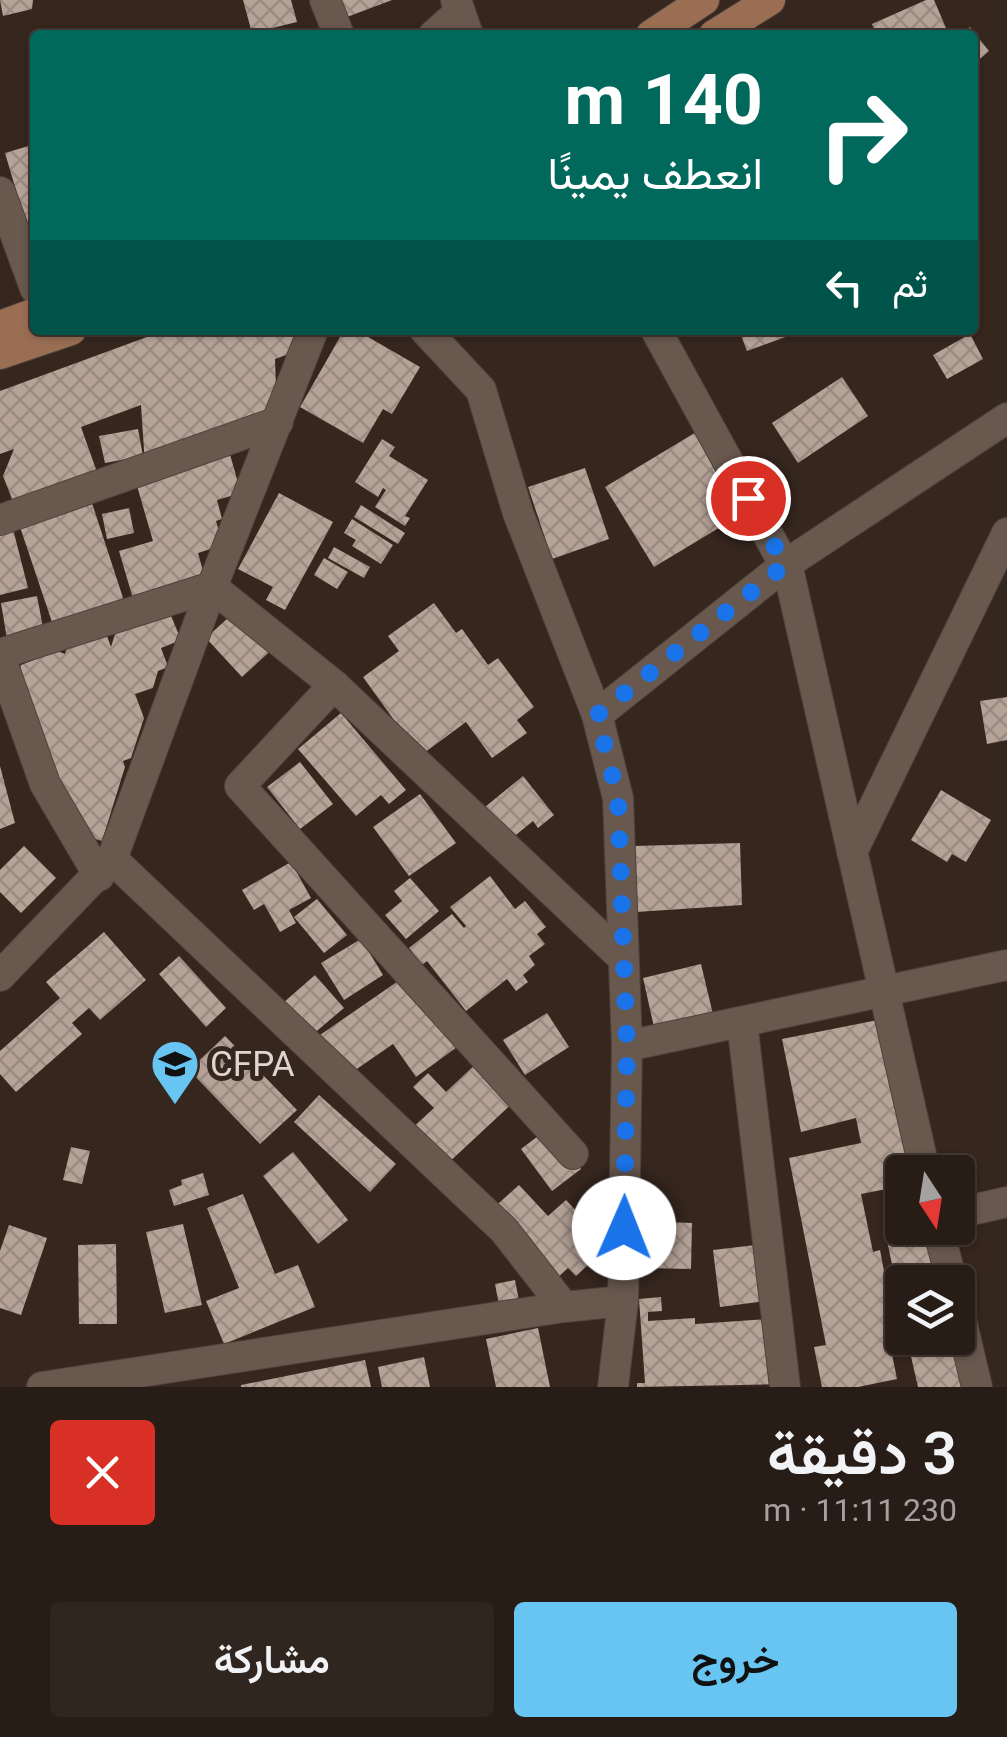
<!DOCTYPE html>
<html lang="ar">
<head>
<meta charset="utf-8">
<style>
	:root { --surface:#281c16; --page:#30251f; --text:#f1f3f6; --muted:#a5a1a1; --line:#443a35; --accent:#68c4f0 }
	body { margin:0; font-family:Roboto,Vazirmatn,sans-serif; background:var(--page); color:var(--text); direction:rtl; height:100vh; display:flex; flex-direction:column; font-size:38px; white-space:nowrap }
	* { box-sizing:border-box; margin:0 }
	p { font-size:32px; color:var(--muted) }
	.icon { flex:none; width:55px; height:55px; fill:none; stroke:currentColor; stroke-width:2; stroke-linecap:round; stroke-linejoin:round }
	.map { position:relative; height:1387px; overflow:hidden; direction:ltr }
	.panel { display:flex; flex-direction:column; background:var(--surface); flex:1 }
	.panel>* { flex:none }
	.banner { position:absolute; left:30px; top:30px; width:948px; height:305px; border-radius:10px; box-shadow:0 2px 8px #0004,0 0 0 2px var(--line); direction:rtl; background:#00695c; color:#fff; overflow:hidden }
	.needle { width:65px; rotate:168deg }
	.fabs { position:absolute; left:885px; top:1155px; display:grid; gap:20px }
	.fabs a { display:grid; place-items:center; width:90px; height:90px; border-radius:10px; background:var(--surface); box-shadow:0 2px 8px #0004,0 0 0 2px var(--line); font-size:50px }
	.pin { position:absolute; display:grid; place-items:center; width:85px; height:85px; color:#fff; margin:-42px; border:5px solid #fff; border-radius:50%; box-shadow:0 2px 10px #0007 }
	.me { position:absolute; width:110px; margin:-55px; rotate:1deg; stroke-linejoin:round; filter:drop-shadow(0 0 8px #0008) }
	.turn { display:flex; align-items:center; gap:35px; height:210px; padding:0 50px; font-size:45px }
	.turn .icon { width:130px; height:130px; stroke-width:2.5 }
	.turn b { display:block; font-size:70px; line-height:85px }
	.then { display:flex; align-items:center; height:95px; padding:0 50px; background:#0003; gap:20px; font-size:38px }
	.round { display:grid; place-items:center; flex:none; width:105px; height:105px; border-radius:10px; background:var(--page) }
	.summary { display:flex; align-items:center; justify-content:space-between; height:170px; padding:0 50px }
	h1 { font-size:60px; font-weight:600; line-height:75px }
	.button { display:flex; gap:20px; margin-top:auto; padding:20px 50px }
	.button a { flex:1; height:115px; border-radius:10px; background:var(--accent); color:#111; font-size:40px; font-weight:600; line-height:115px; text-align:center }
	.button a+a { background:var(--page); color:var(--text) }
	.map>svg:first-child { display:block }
	.building { fill:url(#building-cross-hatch) }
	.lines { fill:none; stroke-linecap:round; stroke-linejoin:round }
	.minor-casing { stroke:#4f423b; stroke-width:32 }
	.major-casing { stroke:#4f423b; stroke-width:32 }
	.minor { stroke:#68584e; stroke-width:30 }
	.major { stroke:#996e53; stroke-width:30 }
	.route { stroke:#1a73e8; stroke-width:18; stroke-dasharray:0 32.4 }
	.labels { text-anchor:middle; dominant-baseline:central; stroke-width:10; stroke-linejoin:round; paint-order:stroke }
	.poi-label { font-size:35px; fill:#e0d5d0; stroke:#35261e; text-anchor:start }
</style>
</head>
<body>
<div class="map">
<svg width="1007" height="1387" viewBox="0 0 1007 1387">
	<defs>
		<pattern id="building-cross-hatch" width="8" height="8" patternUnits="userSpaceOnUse" patternTransform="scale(2.5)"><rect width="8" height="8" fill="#b6a398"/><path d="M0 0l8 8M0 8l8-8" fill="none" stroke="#998a82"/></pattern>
	</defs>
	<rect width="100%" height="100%" fill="#35261e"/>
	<g class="building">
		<polygon points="0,0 33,0 32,9 3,16"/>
		<polygon points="243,0 291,0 297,22 252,33"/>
		<polygon points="340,0 392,0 347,17"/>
		<polygon points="926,0 934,0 949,35 877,35 872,24"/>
		<polygon points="970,27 989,51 980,59 972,50 972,35 960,35"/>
		<polygon points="35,144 35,251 34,251 5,153"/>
		<polygon points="166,330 304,330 295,352 275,359 276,387 264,419 145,465 141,405 81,427 98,475 14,504 3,476 14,449 0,454 0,391"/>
		<polygon points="344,330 356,330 420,367 392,414 383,409 363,443 300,407"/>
		<polygon points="739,330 792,330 794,334 747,351"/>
		<polygon points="970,334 983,359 947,379 933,355"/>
		<polygon points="842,377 868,416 798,463 772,423"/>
		<polygon points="138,429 143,456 105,463 99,436"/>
		<polygon points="698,431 747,511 654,567 605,487"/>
		<polygon points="382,439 395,447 389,456 428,480 405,516 410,518 405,526 375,507 386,490 383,488 378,497 355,482"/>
		<polygon points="229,451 241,493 217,500 222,519 216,521 223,545 198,553 206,582 134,602 119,551 153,541 135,479"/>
		<polygon points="585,468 609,539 552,559 528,487"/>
		<polygon points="279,493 333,522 285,610 266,600 273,587 238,569"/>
		<polygon points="90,497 127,610 56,634 18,521"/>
		<polygon points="361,505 405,533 398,544 354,517"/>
		<polygon points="129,508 134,533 107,539 102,514"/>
		<polygon points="352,519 393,545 381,564 352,546 356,540 344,533"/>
		<polygon points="13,529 28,588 0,595 0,532"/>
		<polygon points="334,547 370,567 364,578 328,558"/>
		<polygon points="324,558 348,572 337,589 314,575"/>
		<polygon points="37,596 45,638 8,645 1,603"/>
		<polygon points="434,603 456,633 462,629 488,665 498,658 534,707 517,720 527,733 492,758 466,722 420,756 363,677 399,651 388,636"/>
		<polygon points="167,606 181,640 161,648 168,667 158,671 153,688 135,694 144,718 131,758 123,761 125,767 102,841 76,833 17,679 21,665 57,651 65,654 69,642 104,628 111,647 116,631"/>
		<polygon points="241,606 277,645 242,677 206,638"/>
		<polygon points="1007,697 1007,740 987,744 980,701"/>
		<polygon points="341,713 406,790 389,804 381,795 356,816 298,749"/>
		<polygon points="300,762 333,804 300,829 267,787"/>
		<polygon points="0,766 15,823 0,829"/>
		<polygon points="523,776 554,815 538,828 533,821 511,839 485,807"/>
		<polygon points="941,790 991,820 966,862 952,854 947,862 911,840"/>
		<polygon points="420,794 456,843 409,876 373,827"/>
		<polygon points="740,843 742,905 636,912 634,846"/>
		<polygon points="24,846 56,878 21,913 0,892 0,870"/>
		<polygon points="291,862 311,898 289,910 296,923 280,932 264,904 254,910 242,890"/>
		<polygon points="490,876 515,909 525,901 546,927 537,934 545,944 529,956 535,965 523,975 528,982 516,991 507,979 466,1011 427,961 422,965 409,948 452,914 464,928 466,926 450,907"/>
		<polygon points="410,878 439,911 406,939 385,915 402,901 394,891"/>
		<polygon points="317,899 347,935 324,953 294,917"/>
		<polygon points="104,932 146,980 100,1020 89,1008 72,1023 82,1034 16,1092 0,1074 0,1051 60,998 46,982"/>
		<polygon points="361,939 383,975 344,1000 321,963"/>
		<polygon points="179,956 226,1008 206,1027 159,974"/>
		<polygon points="701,964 717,1031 658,1045 643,978"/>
		<polygon points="315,975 344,1008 312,1035 283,1003"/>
		<polygon points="407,975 457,1047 416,1077 393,1044 348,1075 320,1035"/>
		<polygon points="547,1013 569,1047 525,1075 503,1040"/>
		<polygon points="898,1016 930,1172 902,1172 902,1186 861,1194 873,1252 880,1250 885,1276 894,1274 884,1226 902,1222 902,1228 941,1228 951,1282 902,1282 902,1327 887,1330 897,1379 858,1387 822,1387 814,1347 826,1345 789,1158 861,1143 856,1118 801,1132 782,1039"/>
		<polygon points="225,1036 297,1110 260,1144 189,1070"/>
		<polygon points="480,1060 517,1099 445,1166 411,1129 434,1108 413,1087 428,1073 446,1092"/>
		<polygon points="319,1095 396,1164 370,1192 294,1122"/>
		<polygon points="550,1127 581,1169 552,1191 521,1149"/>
		<polygon points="71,1147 90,1151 82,1184 63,1180"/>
		<polygon points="293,1152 348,1220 318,1244 263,1176"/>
		<polygon points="203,1173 209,1195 174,1206 169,1190 182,1185 181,1180"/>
		<polygon points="519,1185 548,1216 566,1200 600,1236 580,1254 589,1264 576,1276 568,1268 555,1280 490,1211"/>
		<polygon points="243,1194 275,1274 298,1265 315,1307 224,1344 206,1301 239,1288 207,1208"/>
		<polygon points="644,1221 692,1223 691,1269 643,1268"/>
		<polygon points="183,1224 202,1305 165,1313 146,1232"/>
		<polygon points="9,1225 47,1238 21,1315 0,1308 0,1251"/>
		<polygon points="773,1243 780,1299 720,1307 713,1250"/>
		<polygon points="116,1244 117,1324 79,1324 78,1245"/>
		<polygon points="515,1280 519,1301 499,1305 495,1284"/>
		<polygon points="661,1297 662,1311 648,1312 648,1321 695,1318 695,1324 783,1318 787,1384 637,1387 637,1383 645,1383 639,1299"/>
		<polygon points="538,1328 550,1387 496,1387 486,1339"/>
		<polygon points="968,1339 973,1387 918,1387 910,1352"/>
		<polygon points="424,1357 430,1387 382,1387 378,1367"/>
		<polygon points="365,1360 371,1387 241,1387 241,1385"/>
	</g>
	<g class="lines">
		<g class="minor-casing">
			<g id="minor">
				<polyline points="325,0 339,35"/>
				<polyline points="456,0 468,35"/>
				<polyline points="434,35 460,12"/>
				<polyline points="0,192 35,288"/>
				<polyline points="425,330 481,390 518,513 597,715 618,798 627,1046 623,1301 613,1387"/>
				<polyline points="656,330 789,573 925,1172"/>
				<polyline points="0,520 278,422"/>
				<polyline points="0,654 212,587 334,685"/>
				<polyline points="0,657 45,784 99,876"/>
				<polyline points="597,715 785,565 1007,418"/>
				<polyline points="852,852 1007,533"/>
				<polyline points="112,859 504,1230 564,1307"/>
				<polyline points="0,976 112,859 212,587 313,330"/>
				<polyline points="742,1022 785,1387"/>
				<polyline points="627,1046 1007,965"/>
				<polyline points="573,1154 240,786 334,685 623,958"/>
				<polyline points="958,1213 1007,1202"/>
				<polyline points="938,1228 952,1282"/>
				<polyline points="958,1307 977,1387"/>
				<polyline points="42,1387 564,1307 623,1301"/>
			</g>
		</g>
		<g class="major-casing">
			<g id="major">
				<polyline points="651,35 704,0"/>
				<polyline points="714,35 770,0"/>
				<polyline points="0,326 35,313"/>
				<polyline points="0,354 71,330"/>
			</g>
		</g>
		<use href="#minor" class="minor"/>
		<use href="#major" class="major"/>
	</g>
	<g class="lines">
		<polyline class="route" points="624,1228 627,1046 618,798 597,715 785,565 748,498"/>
	</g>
	<defs>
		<g id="university-pin" transform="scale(2.5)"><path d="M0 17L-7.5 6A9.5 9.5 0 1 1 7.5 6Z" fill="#68c4f0" stroke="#35261e"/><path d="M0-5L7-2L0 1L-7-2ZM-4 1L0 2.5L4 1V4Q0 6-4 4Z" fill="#111"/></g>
	</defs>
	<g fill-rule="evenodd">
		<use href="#university-pin" x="175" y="1064"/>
	</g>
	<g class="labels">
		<g class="poi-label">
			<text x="210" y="1064">CFPA</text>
		</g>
	</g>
</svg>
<div class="fabs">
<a><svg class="needle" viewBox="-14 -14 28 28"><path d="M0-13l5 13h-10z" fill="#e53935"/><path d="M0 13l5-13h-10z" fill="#a5a1a1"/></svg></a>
<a><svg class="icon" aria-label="layers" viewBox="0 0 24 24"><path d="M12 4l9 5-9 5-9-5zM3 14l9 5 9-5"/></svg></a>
</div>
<div class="pin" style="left:748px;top:498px;background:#d93025"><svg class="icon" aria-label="arrive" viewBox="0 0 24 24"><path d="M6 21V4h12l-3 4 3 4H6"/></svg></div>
<svg class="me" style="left:624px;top:1228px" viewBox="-20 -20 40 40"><circle r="19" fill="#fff"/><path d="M0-13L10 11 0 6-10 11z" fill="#1a73e8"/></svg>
<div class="banner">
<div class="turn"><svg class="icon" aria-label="right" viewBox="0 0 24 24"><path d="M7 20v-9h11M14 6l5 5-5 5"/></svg><div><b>140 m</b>انعطف يمينًا</div></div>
<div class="then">ثم<svg class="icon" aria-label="left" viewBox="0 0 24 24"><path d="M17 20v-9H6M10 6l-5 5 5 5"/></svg></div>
</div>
</div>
<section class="panel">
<div class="summary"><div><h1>3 دقيقة</h1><p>230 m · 11:11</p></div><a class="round" style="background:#d93025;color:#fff"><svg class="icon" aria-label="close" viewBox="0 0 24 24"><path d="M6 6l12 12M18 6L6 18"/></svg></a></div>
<div class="button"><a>خروج</a><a>مشاركة</a></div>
</section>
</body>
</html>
